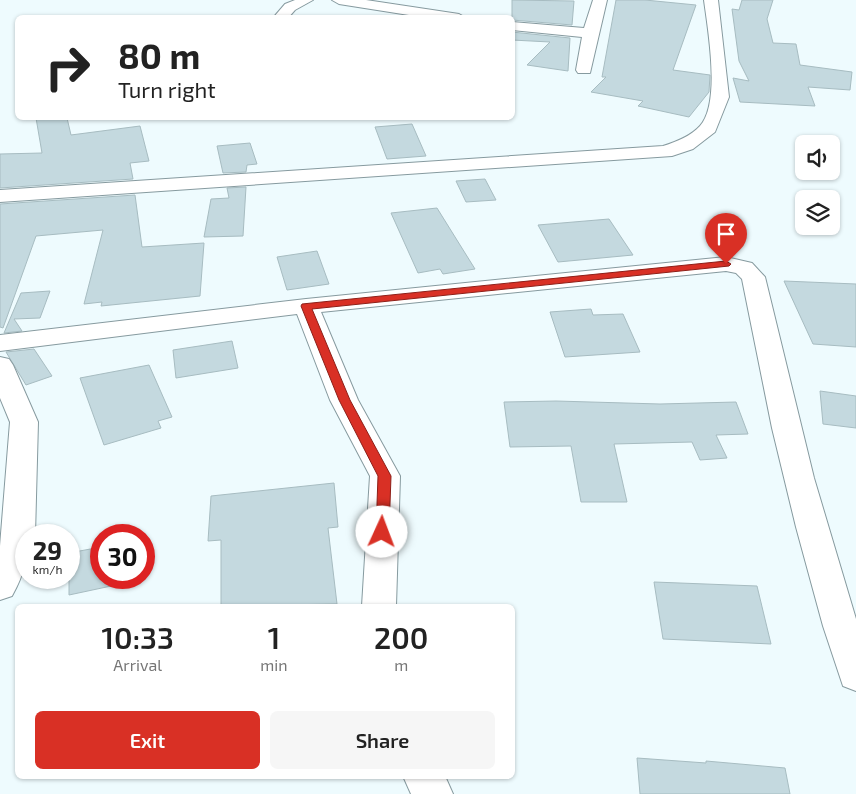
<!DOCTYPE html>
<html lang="en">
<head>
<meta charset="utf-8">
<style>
	:root { --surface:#fff; --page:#f6f6f6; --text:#222; --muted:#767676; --accent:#d93025 }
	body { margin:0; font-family:"Exo 2",sans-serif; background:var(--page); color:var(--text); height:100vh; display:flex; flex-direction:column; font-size:19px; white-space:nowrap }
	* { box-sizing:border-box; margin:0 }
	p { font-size:16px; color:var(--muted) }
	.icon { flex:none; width:28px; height:28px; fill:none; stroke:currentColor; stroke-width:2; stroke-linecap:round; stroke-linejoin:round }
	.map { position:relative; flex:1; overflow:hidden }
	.side { position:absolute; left:15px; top:604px; width:500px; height:175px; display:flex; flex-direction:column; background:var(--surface); border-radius:8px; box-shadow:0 1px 4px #0004 }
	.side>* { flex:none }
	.banner { position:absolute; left:15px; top:15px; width:500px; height:105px; border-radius:8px; box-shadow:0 1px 4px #0004; background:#fff; color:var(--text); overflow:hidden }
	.tools { position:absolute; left:795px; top:135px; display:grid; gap:10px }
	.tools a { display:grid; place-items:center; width:45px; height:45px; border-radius:8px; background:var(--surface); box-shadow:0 1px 4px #0004; font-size:25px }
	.speed { position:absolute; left:15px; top:524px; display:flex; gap:10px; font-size:25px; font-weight:700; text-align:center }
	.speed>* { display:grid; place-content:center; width:65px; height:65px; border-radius:50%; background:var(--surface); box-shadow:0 1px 4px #0004; line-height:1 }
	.speed small { font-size:12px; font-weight:400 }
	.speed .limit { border:8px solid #d22; background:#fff; color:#111 }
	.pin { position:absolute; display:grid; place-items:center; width:42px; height:42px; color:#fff; margin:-51px -21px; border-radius:50% 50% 50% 0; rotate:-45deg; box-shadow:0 0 5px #0007 }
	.pin .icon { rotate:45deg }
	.me { position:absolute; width:55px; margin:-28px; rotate:2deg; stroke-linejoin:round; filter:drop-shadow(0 0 4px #0008) }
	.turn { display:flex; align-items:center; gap:18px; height:105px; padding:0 20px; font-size:22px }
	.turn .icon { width:65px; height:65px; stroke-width:2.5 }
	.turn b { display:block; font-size:35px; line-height:42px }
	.eta { display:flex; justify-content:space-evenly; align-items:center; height:85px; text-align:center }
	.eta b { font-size:30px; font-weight:600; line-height:35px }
	.button { display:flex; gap:10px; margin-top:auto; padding:10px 20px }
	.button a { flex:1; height:58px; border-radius:8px; background:var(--accent); color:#fff; font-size:20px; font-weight:600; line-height:58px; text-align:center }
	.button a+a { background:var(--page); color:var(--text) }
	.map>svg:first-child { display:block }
	.building { fill:#c4d9df; stroke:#a7bcc1 }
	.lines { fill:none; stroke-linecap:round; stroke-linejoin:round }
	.minor-casing { stroke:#869a9f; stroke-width:2 }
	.minor { fill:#fff; fill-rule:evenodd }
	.route { fill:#d93025; stroke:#8d1f18 }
</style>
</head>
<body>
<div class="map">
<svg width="856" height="794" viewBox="0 0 856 794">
	<rect width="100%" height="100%" fill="#eefbfe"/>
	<g class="building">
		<polygon points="512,0 574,1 572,25 512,20"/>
		<polygon points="616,0 645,0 696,5 673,70 710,75 709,92 689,117 638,106 643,101 591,92 606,77 602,77"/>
		<polygon points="742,0 773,0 767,19 773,43 796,44 800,65 852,72 850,90 808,87 815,106 740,102 733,78 749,81 739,61 732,9 739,10"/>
		<polygon points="512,32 570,38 568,71 527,65 550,42 512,40"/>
		<polygon points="36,118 67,118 71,135 140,126 149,161 130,163 133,179 0,188 0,154 42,153"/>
		<polygon points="412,124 426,156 387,159 375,127"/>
		<polygon points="250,143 257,164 247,165 246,172 223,173 217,146"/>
		<polygon points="485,179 496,200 466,202 456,181"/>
		<polygon points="246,187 243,236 204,237 211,199 229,198 227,188"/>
		<polygon points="135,195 142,247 204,243 200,296 101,306 102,302 84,304 103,230 36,236 3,328 0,327 0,204"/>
		<polygon points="437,208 475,269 443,274 440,269 418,273 391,213"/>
		<polygon points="609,219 633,255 558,262 538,225"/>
		<polygon points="317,251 329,284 287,290 277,257"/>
		<polygon points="784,281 856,284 856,347 813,344"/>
		<polygon points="50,291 40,318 14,319 22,331 4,333 21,293"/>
		<polygon points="591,309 593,315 623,314 640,352 565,357 550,312"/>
		<polygon points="232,341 238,368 176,378 173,350"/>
		<polygon points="34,349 52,376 26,385 6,352"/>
		<polygon points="149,365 172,417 158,421 161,428 104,445 80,378"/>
		<polygon points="820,391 856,396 856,428 823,424"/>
		<polygon points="556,401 660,404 736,402 748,434 716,435 727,458 700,460 692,442 614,444 627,502 581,502 571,446 510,447 504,402"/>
		<polygon points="334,483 338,527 328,528 337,604 221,606 221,540 208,541 211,496"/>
		<polygon points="101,547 101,578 144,578 144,574 144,579 69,595 69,553"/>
		<polygon points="654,582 757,586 771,644 663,639"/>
		<polygon points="637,758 706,763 706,761 785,768 790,794 640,794"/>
	</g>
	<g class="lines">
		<g class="minor-casing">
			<g id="minor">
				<polygon points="295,0 313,0 295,10 288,18 273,18 285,4"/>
				<polygon points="332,0 366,0 459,14 466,18 428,18 339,4"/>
				<polygon points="593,0 607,0 590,73 578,73 576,70 582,37 512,30 512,22 584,28"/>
				<path d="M704,0h14l11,97 -14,35 -22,17 -21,7 -672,46v-12l663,-44c13,-4 28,-10 37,-20 21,-23 8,-96 4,-126z"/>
				<polygon points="726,257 752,263 765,277 814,478 856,619 856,691 843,686 823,626 796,527 772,428 742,279 736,273 726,271 321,312 358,400 400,476 396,606 362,606 370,476 330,400 297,314 0,351 0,335 306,299"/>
				<path d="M0,357l9,2 4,6 25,57 -3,113h-9c0,26 -1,38 -14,61l-12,4v-54l10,-124 -10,-24z"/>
				<polygon points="403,776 445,776 453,794 411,794"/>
			</g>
		</g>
		<use href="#minor" class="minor"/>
	</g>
	<polygon class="route" points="726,261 731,264 729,266 312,309 350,400 391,476 389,532 382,537 378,535 376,532 378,476 339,400 301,306 302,304"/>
</svg>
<div class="tools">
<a><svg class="icon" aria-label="sound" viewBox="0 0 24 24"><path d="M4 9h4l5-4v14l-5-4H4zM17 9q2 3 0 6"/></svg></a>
<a><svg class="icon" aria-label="layers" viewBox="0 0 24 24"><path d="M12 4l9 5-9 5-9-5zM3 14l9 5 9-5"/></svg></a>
</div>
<div class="speed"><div>29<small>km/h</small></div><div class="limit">30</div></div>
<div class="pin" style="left:726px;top:264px;background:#d93025"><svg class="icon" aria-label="arrive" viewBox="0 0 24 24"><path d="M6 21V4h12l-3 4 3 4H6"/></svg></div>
<svg class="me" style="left:382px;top:532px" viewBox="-20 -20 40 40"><circle r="19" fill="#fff"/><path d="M0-13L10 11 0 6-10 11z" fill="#d93025"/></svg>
<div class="banner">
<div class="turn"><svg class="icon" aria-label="right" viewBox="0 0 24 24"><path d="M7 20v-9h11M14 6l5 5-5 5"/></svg><div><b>80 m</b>Turn right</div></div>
</div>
<section class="side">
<div class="eta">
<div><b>10:33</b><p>Arrival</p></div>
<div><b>1</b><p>min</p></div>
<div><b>200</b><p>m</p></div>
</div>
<div class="button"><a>Exit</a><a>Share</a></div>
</section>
</div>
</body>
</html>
